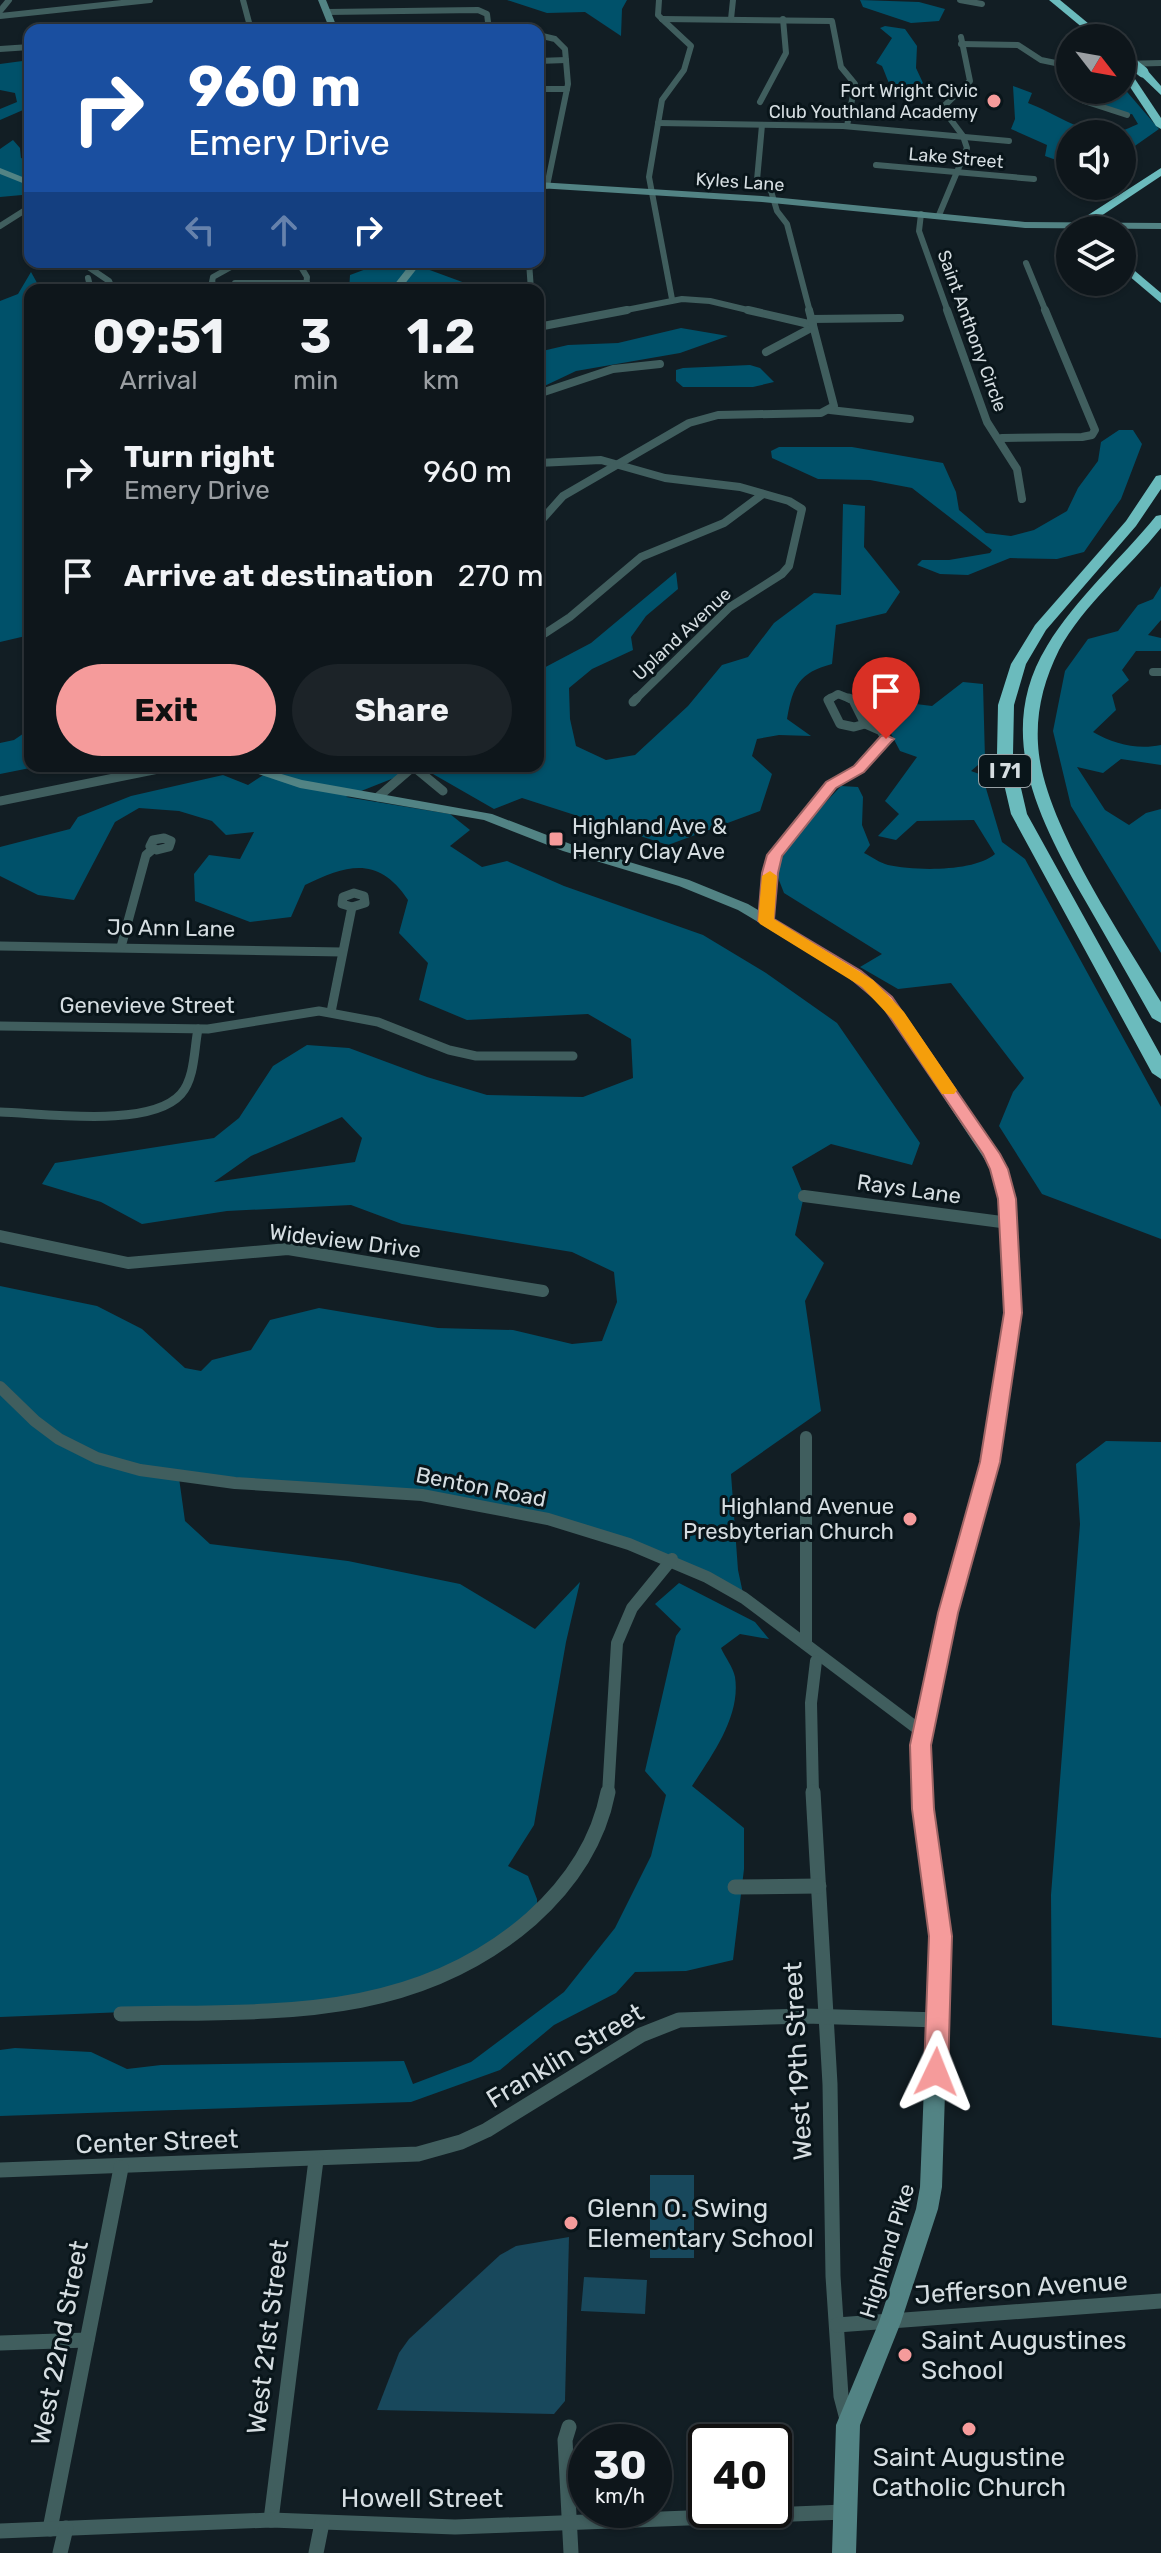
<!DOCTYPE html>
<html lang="en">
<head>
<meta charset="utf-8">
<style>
	:root { --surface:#0e161b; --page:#1c2328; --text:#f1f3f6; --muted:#9b9fa3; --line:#2e353a; --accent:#f59b9b }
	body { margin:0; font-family:Rubik,sans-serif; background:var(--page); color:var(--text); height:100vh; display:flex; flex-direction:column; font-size:30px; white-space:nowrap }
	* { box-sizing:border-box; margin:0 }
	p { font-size:26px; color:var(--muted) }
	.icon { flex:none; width:44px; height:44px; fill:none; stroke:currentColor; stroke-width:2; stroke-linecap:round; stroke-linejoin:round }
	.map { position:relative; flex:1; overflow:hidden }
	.panel { position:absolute; left:24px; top:284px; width:520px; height:488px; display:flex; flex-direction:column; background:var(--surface); border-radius:16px; box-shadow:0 2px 6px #0004,0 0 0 2px var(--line) }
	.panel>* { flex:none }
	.guide { position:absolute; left:24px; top:24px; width:520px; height:244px; border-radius:16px; box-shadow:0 2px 6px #0004,0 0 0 2px var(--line); background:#1a4fa0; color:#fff; overflow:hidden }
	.needle { width:52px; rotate:121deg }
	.controls { position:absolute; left:1056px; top:24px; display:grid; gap:16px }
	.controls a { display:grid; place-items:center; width:80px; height:80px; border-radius:50%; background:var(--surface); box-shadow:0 2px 6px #0004,0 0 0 2px var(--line); font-size:40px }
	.speed { position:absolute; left:568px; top:2424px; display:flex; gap:16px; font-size:40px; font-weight:700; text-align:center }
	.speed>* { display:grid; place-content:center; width:104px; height:104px; border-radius:50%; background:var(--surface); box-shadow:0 2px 6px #0004,0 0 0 2px var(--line); line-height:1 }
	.speed small { font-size:20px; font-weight:400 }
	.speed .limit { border:4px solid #111; border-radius:12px; background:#fff; color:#111 }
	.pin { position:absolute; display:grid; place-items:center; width:68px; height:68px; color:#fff; margin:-82px -34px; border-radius:50% 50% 50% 0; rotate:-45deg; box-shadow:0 0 8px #0007 }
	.pin .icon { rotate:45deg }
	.me { position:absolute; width:88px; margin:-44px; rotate:2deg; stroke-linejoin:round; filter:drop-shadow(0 0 6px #0008) }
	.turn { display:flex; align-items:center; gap:28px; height:168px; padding:0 32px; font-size:36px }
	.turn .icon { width:104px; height:104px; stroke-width:2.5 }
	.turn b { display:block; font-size:56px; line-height:68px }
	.lanes { display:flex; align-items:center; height:76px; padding:0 32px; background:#0003; justify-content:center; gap:40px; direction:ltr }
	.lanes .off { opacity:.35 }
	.eta { display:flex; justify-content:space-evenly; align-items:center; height:136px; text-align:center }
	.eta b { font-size:48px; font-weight:700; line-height:56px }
	.button { display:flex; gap:16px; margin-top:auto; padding:16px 32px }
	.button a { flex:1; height:92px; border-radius:48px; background:var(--accent); color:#111; font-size:32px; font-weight:700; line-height:92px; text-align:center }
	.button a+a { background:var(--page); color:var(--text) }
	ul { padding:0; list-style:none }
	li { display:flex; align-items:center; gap:24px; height:104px; padding:0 32px }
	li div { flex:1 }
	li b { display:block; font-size:30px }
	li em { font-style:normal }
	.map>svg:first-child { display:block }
	.green { fill:#18485c }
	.forest { fill:#00516a; fill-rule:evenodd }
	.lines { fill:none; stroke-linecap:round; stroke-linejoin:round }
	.street-far4 { stroke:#405e5e; stroke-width:6 }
	.street-far3 { stroke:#405e5e; stroke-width:8 }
	.street-far2 { stroke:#405e5e; stroke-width:9 }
	.street-far1 { stroke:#405e5e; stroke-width:12 }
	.street { stroke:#405e5e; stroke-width:15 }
	.secondary { fill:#528384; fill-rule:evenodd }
	.highway { fill:#6bbbbd; fill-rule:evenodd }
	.highway-bridge { stroke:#6bbbbd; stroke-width:11 }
	.route { fill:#f59b9b; stroke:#9f6565; stroke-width:2 }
	.slow { fill:#f59e0b }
	.poi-dot { fill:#f59b9b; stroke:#09151a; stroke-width:3 }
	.labels { text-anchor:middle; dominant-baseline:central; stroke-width:6; stroke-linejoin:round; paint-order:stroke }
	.far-poi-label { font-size:18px; fill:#d5dde1; stroke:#09151a; text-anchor:end }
	.far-street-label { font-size:18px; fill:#d5dde1; stroke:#09151a }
	.shield { fill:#09151a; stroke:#98a1a5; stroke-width:2 }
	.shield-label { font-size:20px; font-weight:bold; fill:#d5dde1 }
	.poi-label { font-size:22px; fill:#d5dde1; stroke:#09151a; text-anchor:start }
	.street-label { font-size:22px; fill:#d5dde1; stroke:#09151a }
	.near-street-label { font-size:26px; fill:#d5dde1; stroke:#09151a }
	.near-poi-label { font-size:26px; fill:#d5dde1; stroke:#09151a; text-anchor:start }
</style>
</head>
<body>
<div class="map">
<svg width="1161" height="2553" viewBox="0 0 1161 2553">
	<rect width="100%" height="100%" fill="#121e24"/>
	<g class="green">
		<rect x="650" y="2175" width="44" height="83"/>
		<polygon points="569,2237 565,2401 554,2414 377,2410 399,2353 409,2339 500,2255 516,2246"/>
		<polygon points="584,2277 647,2280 645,2314 581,2311"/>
	</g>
	<g class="forest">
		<polygon points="507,0 627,0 622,9 621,36 585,12 547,13"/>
		<polygon points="860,0 919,2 945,9 939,21 911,23 863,7"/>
		<path d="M885,26l20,3 12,17 -1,22 7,15 -11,8c-26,-5 -20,-2 -30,-25l-6,-3 16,-25 -12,-10z"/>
		<polygon points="30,60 30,107 0,120 0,109 17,102 15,93 0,90 0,64"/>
		<path d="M1013,86l19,7 -4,10c27,10 55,32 85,30 8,-1 18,-6 25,-9l-6,-10 -5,1 -43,-14 -9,-11h47v-4l37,43 -37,26v-21h-52v31l-25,-9 2,-11 -36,-16 4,-10z"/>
		<polygon points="13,140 20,148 21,158 30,161 30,188 22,195 0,197 0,149"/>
		<polygon points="385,262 408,262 465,283 460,290 349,290 350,275"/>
		<polygon points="31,272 41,290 30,290 30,635 0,642 0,301 18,294"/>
		<polygon points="681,328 728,336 680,353 576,371 538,389 538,352 568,345 618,343"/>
		<polygon points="750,365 760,368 774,382 753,387 683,387 676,381 676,370 683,368"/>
		<polygon points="1119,430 1133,430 1142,444 1121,499 1084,552 1057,559 1010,558 968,575 940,574 917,565 922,560 949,560 990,553 992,550 912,488 870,480 818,479 772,458 771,451 779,447 852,447 943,463 956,492 959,510 986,533 1011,536 1034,530 1067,511 1078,488 1098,461 1101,442"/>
		<path d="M843,504l22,2 -1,41 36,45 -14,21 -50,12 -4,39c-33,9 -39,21 -45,55l24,17 -32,-1 -22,4 -5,17 20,18 -12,37 -92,34 -146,-47 -28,11 -61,-35 32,-8h73v-95l53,-28 85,-71 2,17 -32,27 -15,21 2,13 -41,19 -23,19 1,31 6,27 30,14 29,-5 53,-49 34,-41 26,-8 26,-34 40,-30 27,2z"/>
		<path d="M1161,586v34l-13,15 13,3v13h-25l-14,19 7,10 -17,15 4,15 -23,22c21,12 44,18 68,13v20l-40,-6 -18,14 -26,-6 28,43 24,15 17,-12 15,-4v144l-90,-147 -18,-75 12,-60 23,-32 30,-8 20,-26 15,-6z"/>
		<path d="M963,682l20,2 2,75 -14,12 11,4 20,67 23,17 136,248v132l-119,-45 -43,-68 14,-34 11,-14 -73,-95 -53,6 -38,-22 22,-13 -98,-61 -9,-23 21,-36 45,-48 17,1 5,10 -1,28 8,20 -6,8c8,4 16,10 24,12 27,6 86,7 107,-11l-21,-34 -57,1 -21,19 -18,-4 21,-22 -14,-13 32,-44 -17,-6 -12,-23 14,-7 -2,-19 32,4z"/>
		<polygon points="30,729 30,766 40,766 0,774 0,743 14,740"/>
		<path d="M255,766h151l-7,10 -53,21 104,17 20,16 -20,16 32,21 25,-6 57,25 139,49 63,38 71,50 83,120 -8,22 -81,-21 -39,23 12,29 -9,39 29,28 -19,38 16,110 -90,63 7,96 6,28 -72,-39 -184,-53 -309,-28 6,43 25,23 138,17 112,23 75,45 45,-47 -14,60 -32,183 -26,41 20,10 9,23v18l-26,22 -140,63 -371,15v-731l97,20 45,23 43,39 16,3 11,-11 39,-10 19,-30 49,-12 119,20 75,2 59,14 30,-3 15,-39 -3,-30 -42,-20 -170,-28 -51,-19 -124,6 -85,13 -41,-22 -59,-18 13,-21 159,-25 25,-20 34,-52 34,-21 42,3 78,29 60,18 96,2 50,-19 -2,-39 -43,-25 -121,6 -48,-20 9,-37 -29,-30 9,-33c-30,-45 -61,-35 -103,-15l-14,32 -41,5 -55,-21 -1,-27 15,-19 31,4 14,-27 -28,3 -14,-14 -33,-10 -40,-3 -24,14 -41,78 -36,-5 -38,-19v-29l70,-18 8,-12 53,-21 92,-21 25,10 20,-13zM342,1117l20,21 -7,24 -141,20 37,-26z"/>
		<polygon points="1106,1441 1161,1442 1161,2038 1052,2025 1051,1895 1080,1524 1076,1464"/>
		<path d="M679,1583l76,39 14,17 -29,-5 -19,14c4,9 12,19 14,29 6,39 -23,78 -43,109l52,42v41l-11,91 -47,11 -51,1 -19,21 -62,32 -54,45 -89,32 -411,14v-66l15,-2 76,4 36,17 34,-4 243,-4 9,23 58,-22 93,-70 51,-64 36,-72 15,-61 -21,-24 31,-135 5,-7 -26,-25z"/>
	</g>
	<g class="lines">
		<g class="street-far4">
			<polyline points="243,0 251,30"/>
			<polyline points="659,0 658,15 662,19"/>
			<polyline points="960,0 982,4"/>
			<polyline points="0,11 9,0"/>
			<polyline points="327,12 478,10 487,14 489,30"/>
			<polyline points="0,16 150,0"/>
			<polyline points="662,19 691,46 684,70 662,100 649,177 672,299"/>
			<polyline points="662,19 832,21 841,67 855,84 847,126"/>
			<polyline points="731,19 733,0"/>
			<polyline points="538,35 555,39 565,49 568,84 547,186"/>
			<polyline points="961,44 1018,45 1041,60 1070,66"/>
			<polyline points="0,49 30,47"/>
			<polyline points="538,61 566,60"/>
			<polyline points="1122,64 1161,63"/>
			<polyline points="538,89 567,89"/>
			<polyline points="1075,90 1084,101 1127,115"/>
			<polyline points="760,102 786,53 783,19"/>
			<polyline points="658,123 843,126 1009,141"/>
			<polyline points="762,125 757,180 771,191 777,211 787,224 810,312"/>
			<polyline points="876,165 1034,179"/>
			<polyline points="921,214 919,231 948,312"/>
			<polyline points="939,215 967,148 963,136 942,108 970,81 961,37"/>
			<polyline points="0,226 30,207"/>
			<polyline points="81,262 109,281 113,290"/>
			<polyline points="205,262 206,266"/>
			<polyline points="298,262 307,277 306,287"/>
			<polyline points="529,262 531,290"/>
			<polyline points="1026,263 1046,312"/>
			<polyline points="88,278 91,290"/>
			<polyline points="235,283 307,283"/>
			<polyline points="218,290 212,282 213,277 240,262"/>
			<polyline points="616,312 682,299 710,301 756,312"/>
		</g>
		<g class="street-far3">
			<polyline points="748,310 813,325"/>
			<polyline points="947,310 987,422 1017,469 1022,499"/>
			<polyline points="811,319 900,318"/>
			<polyline points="538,327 627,310"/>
			<polyline points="766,352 813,327"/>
			<polyline points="538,394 613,369 660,364"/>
			<polyline points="830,410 910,419"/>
			<polyline points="1002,438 1082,437 1092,435 1095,430 1045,310"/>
			<polyline points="538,463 601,460 665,478 740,487 789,501 802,509 789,566 782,574 730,607 635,700"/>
			<polyline points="538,524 563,496 689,423 718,415 821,413 834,406 809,310"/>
			<polyline points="538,638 570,617 641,557 724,523 763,494"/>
			<polyline points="1153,672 1161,672"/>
			<polyline points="828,700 838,694 853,700"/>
		</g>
		<g class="street-far2">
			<polyline points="831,698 828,700 840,724 854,727 865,724 853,700 849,698"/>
			<polyline points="633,702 637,698"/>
			<polyline points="414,767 443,791"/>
			<polyline points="378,797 414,766"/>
			<polyline points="0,801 173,766"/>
			<polygon points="164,838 171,841 169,847 157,850 150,846 153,840"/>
			<polygon points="354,893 364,896 365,903 352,907 342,904 343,897"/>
			<polyline points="766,921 770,873 775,855 831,785 859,769 886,739 881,731 865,724"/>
			<polyline points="0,946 342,952"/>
			<polyline points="121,947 146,855 153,849"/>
			<polyline points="331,1012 352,907"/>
			<polyline points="0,1026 208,1029 319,1011 378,1022 449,1050 476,1056 573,1056"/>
			<path d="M0,1112c43,1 150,17 181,-18 14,-16 13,-45 17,-65"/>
		</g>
		<g class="street-far1">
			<polyline points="804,1196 1009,1223"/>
			<polyline points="0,1236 128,1263 288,1249 543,1291"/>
			<polyline points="0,1387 35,1421 59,1439 97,1458 140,1470 235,1483 422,1495 548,1519 629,1544 707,1577 744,1598 922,1732"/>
			<polyline points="806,1437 806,1644"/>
			<polyline points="608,1794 617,1643 632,1608 672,1559"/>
			<polyline points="813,1794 811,1703 816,1661"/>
		</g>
		<g class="street">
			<polyline points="813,1792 830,2084 833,2276 841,2396 847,2419"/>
			<polyline points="735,1887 819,1886"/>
			<path d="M121,2014c148,-3 291,9 410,-95 38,-34 67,-76 77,-127"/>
			<polyline points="0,2170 418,2154 461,2142 487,2130 641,2035 679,2020 805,2016 939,2020"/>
			<polyline points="837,2325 1161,2301"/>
			<polyline points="0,2343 87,2340"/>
			<polyline points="569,2427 565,2440 571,2553"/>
			<polyline points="271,2520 316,2160"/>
			<polyline points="50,2529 121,2168"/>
			<polyline points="0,2531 271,2520 455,2527 844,2512"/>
			<polyline points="60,2553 66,2528"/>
			<polyline points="316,2553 322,2523"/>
		</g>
		<g class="secondary">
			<polygon points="318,0 326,0 338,30 330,30"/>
			<polygon points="0,168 30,180 30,186 0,174"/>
			<polygon points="538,182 762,196 1025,222 1161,223 1161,229 1025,228 762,202 538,188"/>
			<polygon points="412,262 422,262 400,290 390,290"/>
			<polygon points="235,766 254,766 302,780 492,814 573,845 689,880 748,904 860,971 892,998 1007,1169 1015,1199 1021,1313 999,1462 957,1613 929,1745 933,1809 950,1936 942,2187 938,2209 901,2322 860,2425 856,2553 832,2553 836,2425 879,2322 916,2209 920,2187 930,1936 913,1809 911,1745 939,1613 981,1462 1005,1313 999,1199 991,1169 882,1004 850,977 738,910 679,886 563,851 484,820 300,788"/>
		</g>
		<g class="highway">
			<polygon points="1049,0 1060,0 1106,38 1095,38"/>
			<polygon points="1139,70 1147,70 1161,86 1161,95 1139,74"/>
			<polygon points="1127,79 1135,79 1161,118 1161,129 1156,126 1126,81"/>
			<polygon points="1161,168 1161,176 1092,222 1092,230 1080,230 1082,219"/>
			<polygon points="1122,260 1161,293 1161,303 1122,270"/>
			<polygon points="1161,475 1161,489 1136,526 1046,630 1026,664 1014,705 1013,754 1027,814 1161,1056 1161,1079 1152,1073 1011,814 997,754 998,705 1011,664 1035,625 1126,521 1156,476"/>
			<path d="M1161,515v13c-33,41 -77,76 -102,122 -15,30 -23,61 -21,94 4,77 84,191 123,258v21l-9,-5c-22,-39 -44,-78 -66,-116 -46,-80 -93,-168 -39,-256 29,-48 73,-86 109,-130z"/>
		</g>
		<polyline class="highway-bridge" points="1124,57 1143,72"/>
	</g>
	<polygon class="route" points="886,735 894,739 891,742 864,772 836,788 782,856 778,873 774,919 861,971 892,997 1000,1154 1008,1169 1016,1199 1022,1313 1000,1462 958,1613 931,1745 934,1809 952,1936 948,2072 945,2079 936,2082 928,2079 924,2072 929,1936 912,1809 910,1745 938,1613 980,1462 1004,1313 998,1199 990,1169 983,1154 881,1004 849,977 758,921 762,873 767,855 826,782 854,766 881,736"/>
	<polygon class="slow" points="770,871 777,876 774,919 873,980 904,1012 957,1090 954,1094 942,1094 892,1019 862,987 760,924 758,921 762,876"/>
	<g class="poi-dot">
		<circle cx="994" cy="101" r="8"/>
		<rect x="548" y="831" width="16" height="16" rx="4"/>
		<circle cx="910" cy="1519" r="8"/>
		<circle cx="571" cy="2223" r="8"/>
		<circle cx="905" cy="2355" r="8"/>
		<circle cx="969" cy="2429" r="8"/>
	</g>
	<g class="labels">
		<g class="far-poi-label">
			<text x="978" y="91">Fort Wright Civic<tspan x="978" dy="21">Club Youthland Academy</tspan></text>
		</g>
		<g class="far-street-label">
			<text transform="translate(956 158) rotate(5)">Lake Street</text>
			<text transform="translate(740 182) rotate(4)">Kyles Lane</text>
			<text transform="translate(972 331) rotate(70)">Saint Anthony Circle</text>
			<text transform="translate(682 634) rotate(-43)">Upland Avenue</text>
		</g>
		<rect class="shield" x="979" y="755" width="52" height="32" rx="6"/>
		<g class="shield-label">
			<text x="1005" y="771">I 71</text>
		</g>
		<g class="poi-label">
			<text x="572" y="826">Highland Ave &amp;<tspan x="572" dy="25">Henry Clay Ave</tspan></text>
			<text x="894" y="1506" text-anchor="end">Highland Avenue<tspan x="894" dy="25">Presbyterian Church</tspan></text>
		</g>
		<g class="street-label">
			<text transform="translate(171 928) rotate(1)">Jo Ann Lane</text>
			<text x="147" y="1005">Genevieve Street</text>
			<text transform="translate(909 1189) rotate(8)">Rays Lane</text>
			<text transform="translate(345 1241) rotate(7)">Wideview Drive</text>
			<text transform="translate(481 1487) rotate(11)">Benton Road</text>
			<text transform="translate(887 2251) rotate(-73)">Highland Pike</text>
		</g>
		<g class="near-street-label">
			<text transform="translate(565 2056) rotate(-31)">Franklin Street</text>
			<text transform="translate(798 2061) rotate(-93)">West 19th Street</text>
			<text transform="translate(157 2142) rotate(-2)">Center Street</text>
			<text transform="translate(1021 2288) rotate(-4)">Jefferson Avenue</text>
			<text transform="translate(268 2337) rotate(-83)">West 21st Street</text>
			<text transform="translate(60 2343) rotate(-79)">West 22nd Street</text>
			<text x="422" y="2498">Howell Street</text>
		</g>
		<g class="near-poi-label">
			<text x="587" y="2208">Glenn O. Swing<tspan x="587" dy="30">Elementary School</tspan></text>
			<text x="921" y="2340">Saint Augustines<tspan x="921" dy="30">School</tspan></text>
			<text x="969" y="2457" text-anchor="middle">Saint Augustine<tspan x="969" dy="30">Catholic Church</tspan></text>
		</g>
	</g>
</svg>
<div class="controls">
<a><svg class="needle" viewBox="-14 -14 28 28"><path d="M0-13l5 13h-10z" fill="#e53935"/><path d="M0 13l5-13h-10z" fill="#9b9fa3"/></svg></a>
<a><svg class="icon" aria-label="sound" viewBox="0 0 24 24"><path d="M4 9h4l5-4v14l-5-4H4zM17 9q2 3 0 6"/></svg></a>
<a><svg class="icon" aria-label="layers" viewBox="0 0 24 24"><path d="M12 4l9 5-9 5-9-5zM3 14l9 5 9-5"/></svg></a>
</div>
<div class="speed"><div>30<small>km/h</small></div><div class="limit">40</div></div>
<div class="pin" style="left:886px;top:739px;background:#d93025"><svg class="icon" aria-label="arrive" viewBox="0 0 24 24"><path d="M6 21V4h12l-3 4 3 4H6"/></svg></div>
<svg class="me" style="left:936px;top:2072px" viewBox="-20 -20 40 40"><path d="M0-17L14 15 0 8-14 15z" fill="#f59b9b" stroke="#fff" stroke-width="4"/></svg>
<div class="guide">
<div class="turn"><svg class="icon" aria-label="right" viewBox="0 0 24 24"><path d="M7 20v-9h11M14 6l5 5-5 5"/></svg><div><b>960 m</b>Emery Drive</div></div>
<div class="lanes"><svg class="icon off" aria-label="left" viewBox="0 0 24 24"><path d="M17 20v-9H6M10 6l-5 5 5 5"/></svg><svg class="icon off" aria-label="ahead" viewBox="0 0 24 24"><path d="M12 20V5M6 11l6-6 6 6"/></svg><svg class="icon" aria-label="right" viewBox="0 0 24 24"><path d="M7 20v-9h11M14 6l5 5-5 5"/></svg></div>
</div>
<section class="panel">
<div class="eta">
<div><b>09:51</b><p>Arrival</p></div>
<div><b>3</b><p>min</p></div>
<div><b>1.2</b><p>km</p></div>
</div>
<ul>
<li><svg class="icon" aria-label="right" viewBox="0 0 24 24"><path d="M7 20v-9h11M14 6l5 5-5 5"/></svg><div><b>Turn right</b><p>Emery Drive</p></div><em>960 m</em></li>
<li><svg class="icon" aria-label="arrive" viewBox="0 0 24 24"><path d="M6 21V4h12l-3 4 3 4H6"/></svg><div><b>Arrive at destination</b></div><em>270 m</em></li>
</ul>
<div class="button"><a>Exit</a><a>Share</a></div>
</section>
</div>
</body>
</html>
